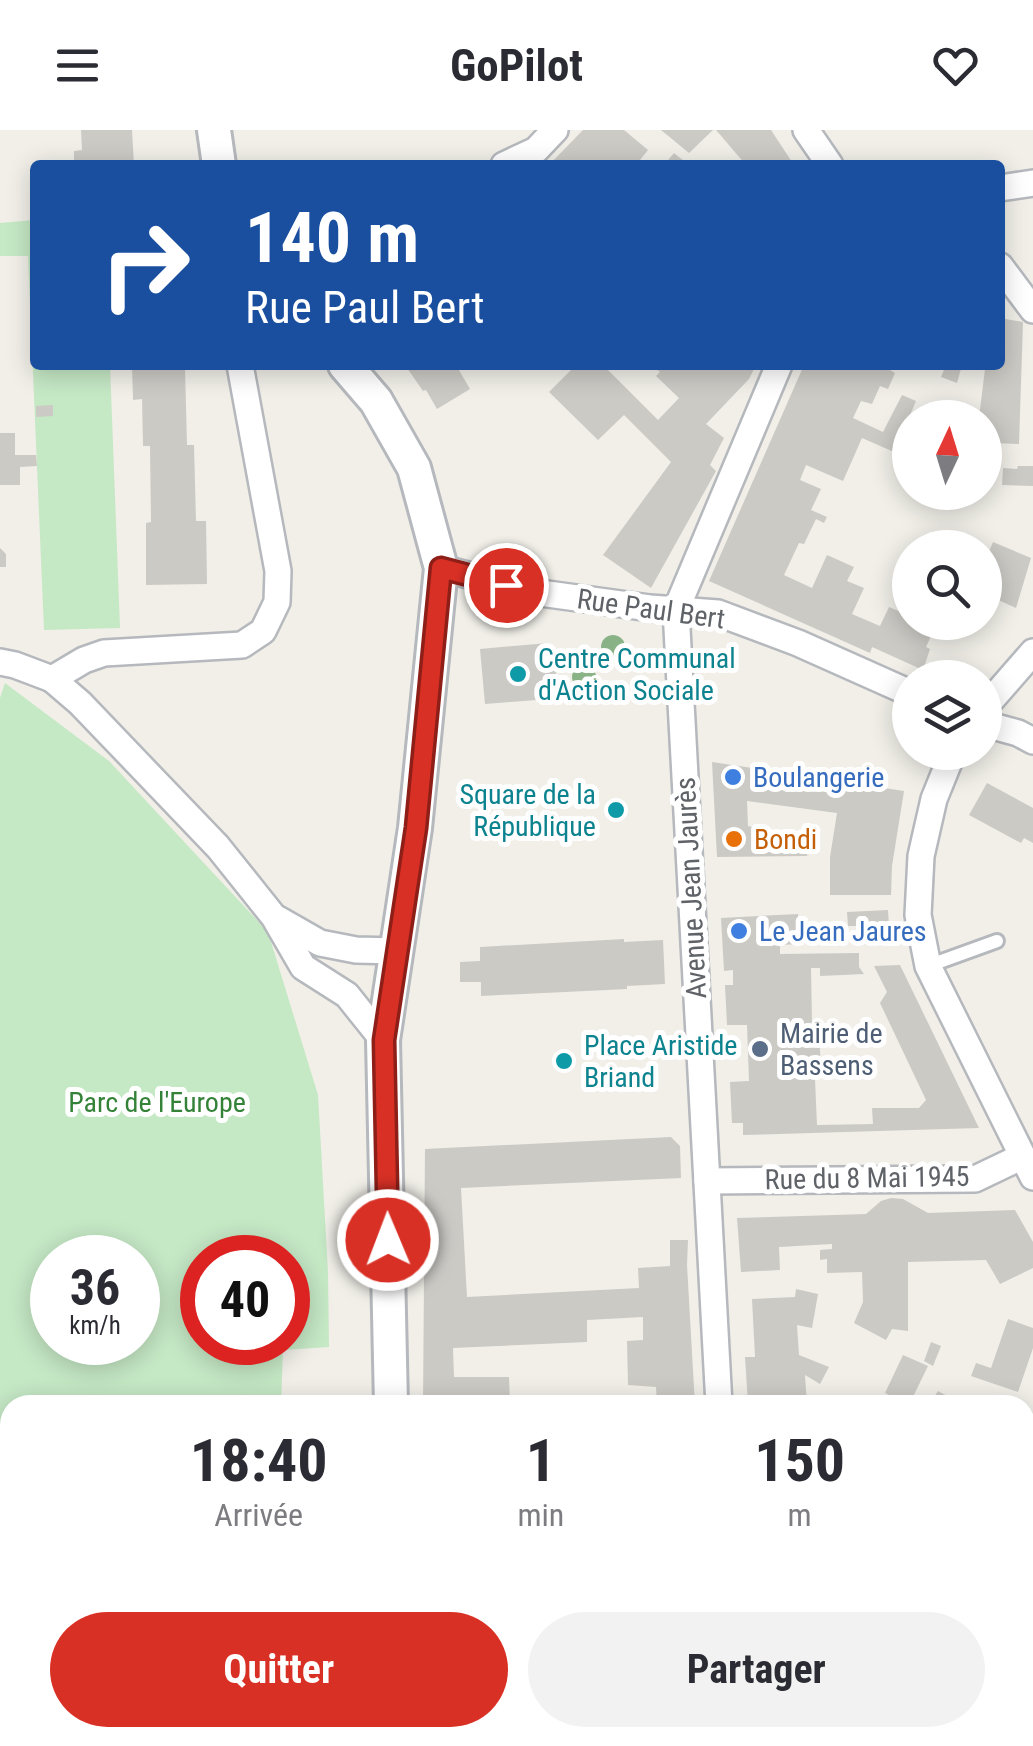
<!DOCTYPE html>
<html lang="fr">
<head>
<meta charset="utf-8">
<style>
	:root { --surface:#fff; --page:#f2f2f3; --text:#2b2b33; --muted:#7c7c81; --accent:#d93025 }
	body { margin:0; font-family:"Roboto Condensed",sans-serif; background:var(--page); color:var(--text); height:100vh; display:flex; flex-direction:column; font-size:38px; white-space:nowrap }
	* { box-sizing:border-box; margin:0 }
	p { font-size:32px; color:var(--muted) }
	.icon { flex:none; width:55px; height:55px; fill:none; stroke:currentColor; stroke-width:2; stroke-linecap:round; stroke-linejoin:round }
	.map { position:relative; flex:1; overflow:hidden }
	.sheet { position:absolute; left:0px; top:1265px; width:1035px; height:352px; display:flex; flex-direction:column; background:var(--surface); border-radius:30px 30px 0 0; box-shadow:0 5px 25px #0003 }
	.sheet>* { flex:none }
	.top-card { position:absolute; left:30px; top:30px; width:975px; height:210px; border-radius:10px; box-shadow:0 5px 25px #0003; background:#1a4fa0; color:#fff; overflow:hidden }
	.needle { width:65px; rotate:4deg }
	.controls { position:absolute; left:892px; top:270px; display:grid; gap:20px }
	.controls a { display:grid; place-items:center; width:110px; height:110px; border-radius:50%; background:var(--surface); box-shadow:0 5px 25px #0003; font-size:50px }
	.speed { position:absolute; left:30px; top:1105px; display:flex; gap:20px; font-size:50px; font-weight:700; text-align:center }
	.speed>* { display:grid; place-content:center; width:130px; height:130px; border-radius:50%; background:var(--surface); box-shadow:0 5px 25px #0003; line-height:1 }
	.speed small { font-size:25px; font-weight:400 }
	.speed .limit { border:15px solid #d22; background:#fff; color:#111 }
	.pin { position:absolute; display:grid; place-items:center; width:85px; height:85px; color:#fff; margin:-42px; border:5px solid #fff; border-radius:50%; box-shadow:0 2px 10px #0007 }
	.me { position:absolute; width:110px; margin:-55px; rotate:359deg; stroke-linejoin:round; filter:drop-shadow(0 0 8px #0008) }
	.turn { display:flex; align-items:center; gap:35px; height:210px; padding:0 50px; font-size:45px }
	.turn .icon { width:130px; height:130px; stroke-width:2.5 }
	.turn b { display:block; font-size:70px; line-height:85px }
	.eta { display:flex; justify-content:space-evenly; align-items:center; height:170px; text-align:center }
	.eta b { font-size:60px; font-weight:700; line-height:70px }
	.button { display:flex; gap:20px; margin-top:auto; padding:20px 50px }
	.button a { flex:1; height:115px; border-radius:60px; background:var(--accent); color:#fff; font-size:40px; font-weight:700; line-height:115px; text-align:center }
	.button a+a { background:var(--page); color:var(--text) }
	header { display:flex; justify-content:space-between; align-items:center; height:130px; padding:0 50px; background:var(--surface); font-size:45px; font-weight:700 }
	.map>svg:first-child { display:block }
	.green { fill:#c5e8c5; fill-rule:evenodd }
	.building { fill:#cccac5 }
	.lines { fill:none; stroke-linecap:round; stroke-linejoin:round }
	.service-casing { stroke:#b5b8bc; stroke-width:18 }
	.minor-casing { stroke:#b5b8bc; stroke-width:30 }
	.tertiary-casing { stroke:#b5b8bc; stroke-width:38 }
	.service { stroke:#fff; stroke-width:12 }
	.minor { stroke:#fff; stroke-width:25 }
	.tertiary { stroke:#fff; stroke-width:32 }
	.tree { fill:#89b387 }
	.route-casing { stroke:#8d1f18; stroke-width:25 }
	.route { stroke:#d93025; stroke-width:18 }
	.culture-dot { fill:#0f9aa8; stroke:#fff; stroke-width:4 }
	.shop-dot { fill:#3f7fe0; stroke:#fff; stroke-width:4 }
	.food-dot { fill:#e8710a; stroke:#fff; stroke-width:4 }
	.service-dot { fill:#5c6f8a; stroke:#fff; stroke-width:4 }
	.labels { text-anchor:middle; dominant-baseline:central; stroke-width:10; stroke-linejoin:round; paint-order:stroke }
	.street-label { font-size:28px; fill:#5f6368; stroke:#fff }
	.culture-label { font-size:28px; fill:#0d838f; stroke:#fff; text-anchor:start }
	.shop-label { font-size:28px; fill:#366cbe; stroke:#fff; text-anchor:start }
	.food-label { font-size:28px; fill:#c56008; stroke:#fff; text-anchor:start }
	.service-label { font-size:28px; fill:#4e5e75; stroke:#fff; text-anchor:start }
	.park-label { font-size:28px; fill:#348238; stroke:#fff }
</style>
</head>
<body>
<header><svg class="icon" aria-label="menu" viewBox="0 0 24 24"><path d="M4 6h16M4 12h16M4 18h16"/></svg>GoPilot<svg class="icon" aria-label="heart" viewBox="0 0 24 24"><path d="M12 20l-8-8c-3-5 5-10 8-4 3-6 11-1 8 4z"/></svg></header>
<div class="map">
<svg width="1033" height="1616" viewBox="0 0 1033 1616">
	<rect width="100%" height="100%" fill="#f1efe8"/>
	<g class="green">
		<polygon points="35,90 35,235 110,235 120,498 44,500 28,126 0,126 0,93"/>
		<path d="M5,553l104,78 159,171 50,163 10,177 1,75 -46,3 -2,55h-271v333h355v8h-365v-1048zM52,1128h86v84h-86zM202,1128h86v84h-86z"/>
	</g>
	<g class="building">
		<polygon points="81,0 132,0 134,35 74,35 74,21 82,20"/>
		<polygon points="583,0 624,0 648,20 636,35 549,35"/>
		<polygon points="661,0 713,0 689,23"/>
		<polygon points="716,0 771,0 794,35 746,35"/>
		<polygon points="674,23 689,35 664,35"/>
		<polygon points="1000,188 1023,192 1019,314 995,313 995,298 985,297 985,288 979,288 985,239 976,237 976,235 1000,235"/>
		<polygon points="132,235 176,235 176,238 185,238 187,315 194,315 196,391 206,391 207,454 146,455 146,393 151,392 150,316 143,316 142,269 133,270"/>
		<polygon points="405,235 456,235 470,259 437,279 426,260 423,261"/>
		<polygon points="576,235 603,235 658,290 679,268 656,246 660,242 652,235 756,235 749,249 706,294 724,308 710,335 716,341 651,458 603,425 671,332 624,285 598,310 549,262"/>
		<polygon points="804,235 881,235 895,243 888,259 880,256 872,274 861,271 853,288 883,302 902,265 916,271 898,314 910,319 910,329 862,308 843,351 806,335 800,350 821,359 811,380 827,387 824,393 816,389 804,414 799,413 784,445 812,458 827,425 854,437 847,451 864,458 852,484 880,496 889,477 910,486 910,492 924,492 935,497 926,517 930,519 923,540 872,517 870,523 709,451"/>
		<polygon points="946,235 962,235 957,253 941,247"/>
		<polygon points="53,275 53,286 36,287 36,276"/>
		<polygon points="0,303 15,303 15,325 36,325 37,336 20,337 20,355 0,355"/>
		<polygon points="1018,336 1033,336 1033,356 1002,355 1003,338 1017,339"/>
		<polygon points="993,412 1031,428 1016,478 985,464 985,448 989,440 985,438 985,431"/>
		<polygon points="0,418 6,424 6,437 0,437"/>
		<polygon points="548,513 550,533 555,533 556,544 551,544 553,563 535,564 536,570 485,574 480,519"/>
		<polygon points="712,632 904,661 892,736 891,765 830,765 830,727 837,683 747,671 748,696 811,708 807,726 717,727"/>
		<polygon points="987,653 1033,678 1033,713 1024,708 1021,713 969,685"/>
		<polygon points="888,780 889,796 848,796 847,782"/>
		<polygon points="798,784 799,814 780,815 780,824 859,823 859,837 864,844 820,846 820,838 811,838 812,892 819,892 821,949 815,949 817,995 873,994 872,978 919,978 926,970 880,873 887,862 874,836 900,835 979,998 743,1005 743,993 732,993 730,952 749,951 747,895 727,895 725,855 733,855 733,840 724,841 721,788"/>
		<polygon points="624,809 624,812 663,810 665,854 627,856 627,859 481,866 481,852 460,852 460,832 480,831 480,817"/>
		<polygon points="671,1007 680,1016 681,1048 461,1058 467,1167 639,1158 638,1138 670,1136 670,1110 688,1110 687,1135 695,1275 657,1275 656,1257 628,1255 627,1211 643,1210 643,1187 587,1190 587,1212 453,1218 454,1247 509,1247 510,1275 423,1275 425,1019"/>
		<polygon points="891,1068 903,1069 928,1083 1015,1080 1033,1112 1033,1138 1000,1154 986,1130 908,1132 908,1201 892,1199 886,1210 854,1193 863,1172 862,1142 827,1143 827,1129 820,1130 820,1120 832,1119 832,1114 779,1117 780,1140 741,1142 737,1088 866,1084 881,1071"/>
		<polygon points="796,1159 818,1164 812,1198 797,1195 799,1225 829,1237 820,1254 805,1245 807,1275 780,1275 780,1270 748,1274 745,1227 755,1227 752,1169 795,1167"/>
		<polygon points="1008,1189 1033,1198 1033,1218 1018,1262 971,1246 976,1233 991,1238"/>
		<polygon points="931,1212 941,1216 933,1236 924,1231"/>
		<polygon points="903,1225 928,1236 909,1275 885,1263"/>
		<polygon points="938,1261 964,1275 929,1275"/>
		<polygon points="1033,1439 1033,1506 1025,1503 1025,1461"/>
		<polygon points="411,1608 467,1608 491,1615 423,1616 410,1613"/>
		<polygon points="630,1608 673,1608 671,1616 655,1616"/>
	</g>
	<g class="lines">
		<g class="service-casing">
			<polyline id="service" points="928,836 997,811"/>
		</g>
		<g class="minor-casing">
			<g id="minor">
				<polyline points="806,0 830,35"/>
				<polyline points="504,35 536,20 555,0"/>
				<polyline points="1000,58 1033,53"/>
				<polyline points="1000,136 1033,180"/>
				<polyline points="441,438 533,462 650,478 718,483 798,513 910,563"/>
				<polyline points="0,532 15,535 52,549 80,573 218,717 274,787 303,837 347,865 383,910"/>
				<polyline points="52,549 84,530 104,523 242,515 263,501 277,472 278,441 240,235"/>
				<polyline points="985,577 1033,522"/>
				<polyline points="985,594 1018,603 1033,611"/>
				<polyline points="953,622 934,669 921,726 918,785 928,836 1033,1047"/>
				<polyline points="278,789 320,813 356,820 397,821"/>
				<polyline points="707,1051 975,1049 1021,1027"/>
				<polyline points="719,1275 676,480 779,235"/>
				<polyline points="736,1608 736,1616"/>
			</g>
		</g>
		<g class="tertiary-casing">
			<g id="tertiary">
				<polyline points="214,0 219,35"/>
				<polyline points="345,235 376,271 414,338 441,438 415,698 383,910 391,1275"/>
				<polyline points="391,1616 391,1608"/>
			</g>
		</g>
		<use href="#service" class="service"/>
		<use href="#minor" class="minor"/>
		<use href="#tertiary" class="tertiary"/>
	</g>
	<g class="tree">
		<circle cx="613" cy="517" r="12"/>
		<circle cx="584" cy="547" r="12"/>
	</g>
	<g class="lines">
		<g class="route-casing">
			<polyline id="route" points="388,1110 384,910 416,698 441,438 506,455"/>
		</g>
		<use href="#route" class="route"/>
	</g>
	<g class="culture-dot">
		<circle cx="518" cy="544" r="10"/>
		<circle cx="616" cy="680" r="10"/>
		<circle cx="564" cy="931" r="10"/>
	</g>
	<g class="shop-dot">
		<circle cx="733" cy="647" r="10"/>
		<circle cx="739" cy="801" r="10"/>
	</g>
	<circle class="food-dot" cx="734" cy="709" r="10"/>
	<circle class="service-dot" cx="760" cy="919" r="10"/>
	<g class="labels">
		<g class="street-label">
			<text transform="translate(651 479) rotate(8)">Rue Paul Bert</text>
			<text transform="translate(691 758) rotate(-93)">Avenue Jean Jaurès</text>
			<text transform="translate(867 1048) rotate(-1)">Rue du 8 Mai 1945</text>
		</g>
		<g class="culture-label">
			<text x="538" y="528">Centre Communal<tspan x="538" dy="32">d'Action Sociale</tspan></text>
			<text x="596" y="664" text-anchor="end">Square de la<tspan x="596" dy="32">République</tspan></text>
			<text x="584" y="915">Place Aristide<tspan x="584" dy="32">Briand</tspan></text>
		</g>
		<g class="shop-label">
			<text x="753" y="647">Boulangerie</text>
			<text x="759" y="801">Le Jean Jaures</text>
		</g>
		<g class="food-label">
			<text x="754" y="709">Bondi</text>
		</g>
		<g class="service-label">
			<text x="780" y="903">Mairie de<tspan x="780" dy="32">Bassens</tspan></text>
		</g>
		<g class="park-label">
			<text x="157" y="972">Parc de l'Europe</text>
		</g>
	</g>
</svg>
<div class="controls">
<a><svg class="needle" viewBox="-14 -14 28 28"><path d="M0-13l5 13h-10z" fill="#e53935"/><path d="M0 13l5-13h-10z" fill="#7c7c81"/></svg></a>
<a><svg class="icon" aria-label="search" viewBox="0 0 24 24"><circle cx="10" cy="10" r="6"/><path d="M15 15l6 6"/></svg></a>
<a><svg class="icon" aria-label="layers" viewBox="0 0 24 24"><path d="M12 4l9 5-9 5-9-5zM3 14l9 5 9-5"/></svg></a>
</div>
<div class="speed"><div>36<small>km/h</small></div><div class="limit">40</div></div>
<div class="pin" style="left:506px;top:455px;background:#d93025"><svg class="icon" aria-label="arrive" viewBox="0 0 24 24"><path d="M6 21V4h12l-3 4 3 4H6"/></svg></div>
<svg class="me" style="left:388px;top:1110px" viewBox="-20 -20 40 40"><circle r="17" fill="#d93025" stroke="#fff" stroke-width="3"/><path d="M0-11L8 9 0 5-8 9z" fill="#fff"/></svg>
<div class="top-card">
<div class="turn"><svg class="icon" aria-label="right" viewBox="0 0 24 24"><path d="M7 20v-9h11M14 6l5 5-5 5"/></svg><div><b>140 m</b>Rue Paul Bert</div></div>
</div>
<section class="sheet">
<div class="eta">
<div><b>18:40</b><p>Arrivée</p></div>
<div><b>1</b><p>min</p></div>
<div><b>150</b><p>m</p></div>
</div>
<div class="button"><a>Quitter</a><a>Partager</a></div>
</section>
</div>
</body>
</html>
